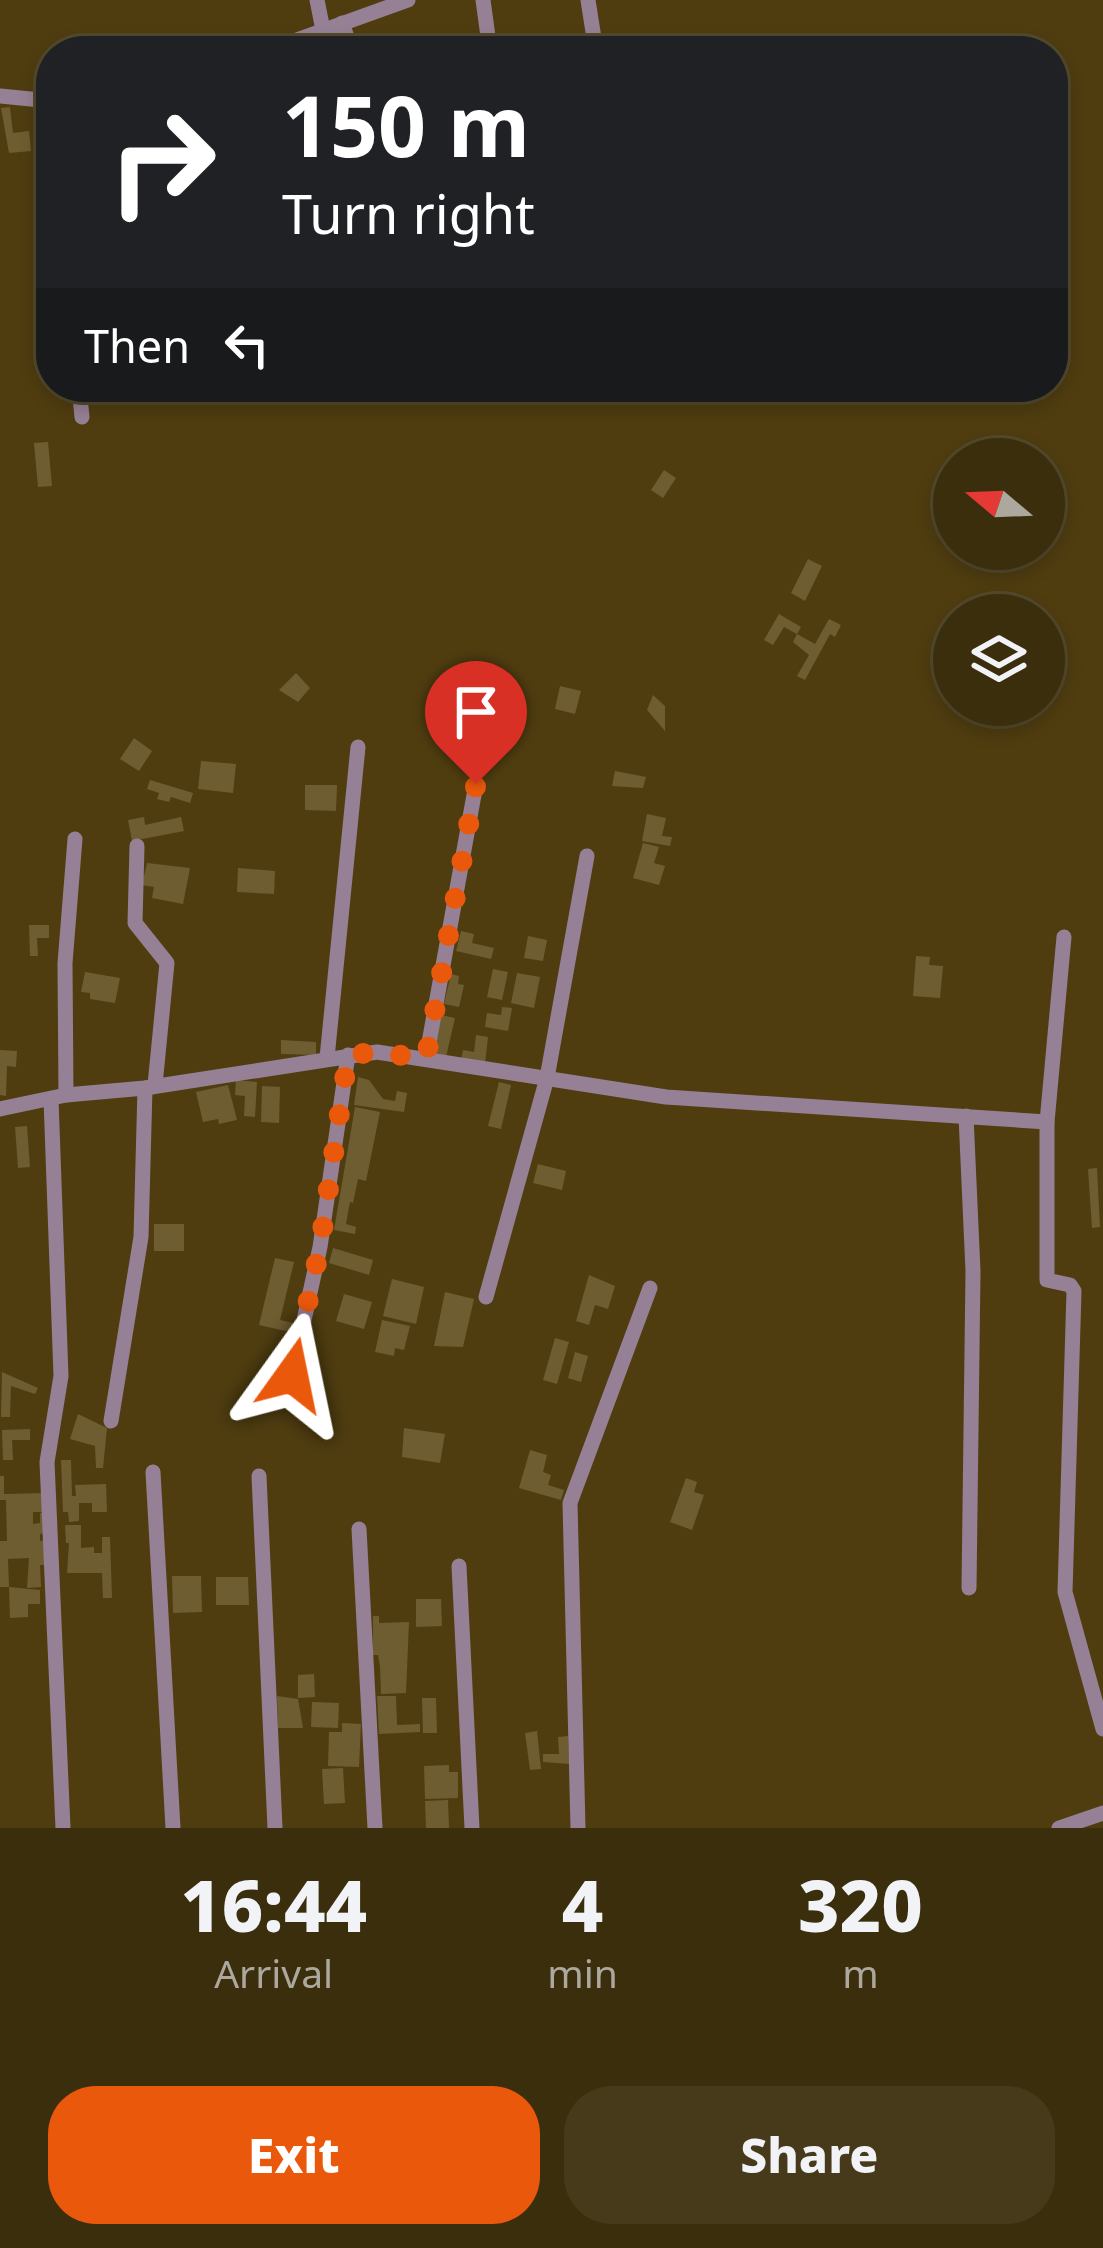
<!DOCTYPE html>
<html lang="en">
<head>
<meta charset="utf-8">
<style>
	:root { --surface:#3b2e0c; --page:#463a1a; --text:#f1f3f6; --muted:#aca89d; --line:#544a2d; --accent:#ea580c }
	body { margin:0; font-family:"Noto Sans",sans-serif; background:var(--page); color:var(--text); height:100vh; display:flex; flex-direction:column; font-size:45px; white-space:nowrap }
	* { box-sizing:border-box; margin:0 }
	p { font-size:39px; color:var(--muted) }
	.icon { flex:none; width:66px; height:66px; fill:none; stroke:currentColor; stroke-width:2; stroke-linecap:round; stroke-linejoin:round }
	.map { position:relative; height:1828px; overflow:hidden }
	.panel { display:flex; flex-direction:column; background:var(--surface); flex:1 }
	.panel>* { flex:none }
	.hud { position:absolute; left:36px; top:36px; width:1032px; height:366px; border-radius:48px; box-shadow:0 6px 18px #0003,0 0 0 3px var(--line); background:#202124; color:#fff; overflow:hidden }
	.needle { width:78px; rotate:289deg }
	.controls { position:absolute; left:933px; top:438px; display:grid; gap:24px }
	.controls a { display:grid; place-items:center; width:132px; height:132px; border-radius:50%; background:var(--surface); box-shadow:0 6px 18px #0003,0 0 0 3px var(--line); font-size:60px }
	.pin { position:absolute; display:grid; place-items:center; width:102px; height:102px; color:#fff; margin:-123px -51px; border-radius:50% 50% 50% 0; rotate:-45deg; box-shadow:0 0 12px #0007 }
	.pin .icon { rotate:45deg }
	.me { position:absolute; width:132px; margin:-66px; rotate:12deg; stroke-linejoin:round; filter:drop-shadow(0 0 9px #0008) }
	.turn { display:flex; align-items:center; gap:42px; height:252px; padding:0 48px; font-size:54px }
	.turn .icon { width:156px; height:156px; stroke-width:2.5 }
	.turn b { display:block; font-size:84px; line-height:102px }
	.then { display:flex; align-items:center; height:114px; padding:0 48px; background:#0003; gap:24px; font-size:45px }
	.eta { display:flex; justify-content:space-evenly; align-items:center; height:204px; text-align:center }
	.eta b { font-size:72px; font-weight:800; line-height:84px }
	.action { display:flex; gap:24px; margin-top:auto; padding:24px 48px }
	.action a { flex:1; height:138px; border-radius:48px; background:var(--accent); color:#fff; font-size:48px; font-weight:800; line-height:138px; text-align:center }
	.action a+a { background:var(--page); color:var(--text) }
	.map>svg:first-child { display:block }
	.building { fill:#6e5d31 }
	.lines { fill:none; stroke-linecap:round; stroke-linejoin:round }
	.street { stroke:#968095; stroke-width:15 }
	.route { stroke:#ea580c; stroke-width:21; stroke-dasharray:0 37.8 }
</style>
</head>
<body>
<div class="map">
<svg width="1103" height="1828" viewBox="0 0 1103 1828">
	<rect width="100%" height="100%" fill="#4f3d10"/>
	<g class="building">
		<polygon points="10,107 13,133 29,131 31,151 9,153 1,108"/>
		<polygon points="48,442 52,486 38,487 34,443"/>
		<polygon points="664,470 676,478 663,498 651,490"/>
		<polygon points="808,559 822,566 805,601 791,593"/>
		<polygon points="779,614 801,627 797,634 784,627 773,645 764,640"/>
		<polygon points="829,619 841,625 835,637 830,634 805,680 797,676 809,655 793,642 797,634 815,644"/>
		<polygon points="296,673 310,688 298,702 279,690"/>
		<polygon points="560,686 581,691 575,714 555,709"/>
		<polygon points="653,695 665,706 665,731 647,710"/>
		<polygon points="134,738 152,751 139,771 120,759"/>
		<polygon points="201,761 236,764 233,793 198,789"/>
		<polygon points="615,771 646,777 643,788 612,786"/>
		<polygon points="150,780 193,793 190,803 171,797 169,802 157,799 159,793 147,789"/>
		<polygon points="305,785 337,785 336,811 305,810"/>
		<polygon points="647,814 666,818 662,836 672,837 670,846 642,841"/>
		<polygon points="144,817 145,825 181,817 184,831 132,841 128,820"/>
		<polygon points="643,843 659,847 654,863 665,866 659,885 633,878"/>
		<polygon points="147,863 190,868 183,904 152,898 154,887 142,885"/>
		<polygon points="238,868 275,871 274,894 237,892"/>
		<polygon points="29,925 49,925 49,938 37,938 38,956 30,956"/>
		<polygon points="461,931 474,934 472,943 494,948 491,959 456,951"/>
		<polygon points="528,936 547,940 543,961 524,958"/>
		<polygon points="916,956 930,957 929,965 943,966 940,998 913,996"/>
		<polygon points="493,969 508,972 502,1000 487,997"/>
		<polygon points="85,972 120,978 115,1003 90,999 90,993 81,992"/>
		<polygon points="517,973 540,977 534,1008 511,1003"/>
		<polygon points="451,974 459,976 458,984 464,985 459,1007 444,1004"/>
		<polygon points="502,1007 512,1008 508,1031 485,1027 487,1013 501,1015"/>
		<polygon points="441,1015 455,1018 446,1057 433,1054"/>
		<polygon points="476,1035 488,1037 485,1064 461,1061 463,1050 474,1052"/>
		<polygon points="281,1040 316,1042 316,1055 281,1054"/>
		<polygon points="0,1050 17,1051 16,1067 7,1066 6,1096 0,1095"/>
		<polygon points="358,1077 369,1080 383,1099 395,1101 397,1091 407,1093 404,1112 354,1105"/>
		<polygon points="236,1080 257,1082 255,1117 244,1116 245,1096 235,1095"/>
		<polygon points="499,1082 511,1085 501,1129 488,1126"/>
		<polygon points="228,1085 237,1120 219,1124 218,1119 203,1122 196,1092"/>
		<polygon points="262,1086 280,1087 279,1123 261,1122"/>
		<polygon points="355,1107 380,1112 366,1181 358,1179 353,1203 350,1202 346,1224 356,1227 355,1234 334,1230"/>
		<polygon points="27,1126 30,1167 18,1168 15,1127"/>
		<polygon points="538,1164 566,1171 562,1190 533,1183"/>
		<polygon points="1097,1168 1100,1227 1092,1228 1088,1169"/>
		<rect x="154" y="1224" width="30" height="27"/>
		<polygon points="333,1248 373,1260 369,1275 329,1263"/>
		<polygon points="275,1258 294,1262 280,1320 301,1325 299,1334 259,1325"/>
		<polygon points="589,1275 615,1286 608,1309 595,1305 589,1325 576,1321"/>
		<polygon points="392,1279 424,1287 416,1324 383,1316"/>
		<polygon points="445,1292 474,1299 463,1347 434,1346"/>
		<polygon points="344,1294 372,1302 364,1329 336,1321"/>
		<polygon points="382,1320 410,1326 404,1350 395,1348 394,1356 375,1352"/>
		<polygon points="555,1338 569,1342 557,1384 543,1380"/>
		<polygon points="575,1352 588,1356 581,1382 568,1378"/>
		<polygon points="2,1372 38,1388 35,1394 11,1386 10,1417 1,1417"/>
		<polygon points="78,1414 107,1428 103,1468 96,1468 95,1446 70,1439"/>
		<polygon points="404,1428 445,1434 440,1463 402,1457"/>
		<polygon points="30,1429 30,1440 12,1440 13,1460 3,1460 2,1430"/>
		<polygon points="530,1450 547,1455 543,1472 551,1475 548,1485 564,1490 561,1500 519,1488"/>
		<polygon points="61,1460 71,1460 72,1496 76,1496 75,1485 106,1484 107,1512 92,1512 92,1503 79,1503 79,1521 69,1522 68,1512 63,1512"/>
		<polygon points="0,1476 4,1476 4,1494 47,1493 43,1512 33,1512 33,1524 40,1523 40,1513 49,1512 44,1533 40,1534 40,1541 45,1540 46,1565 40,1565 41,1587 27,1588 29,1558 8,1559 9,1587 0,1587 0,1541 7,1541 6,1500 0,1500"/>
		<polygon points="686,1478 697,1482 694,1492 704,1495 692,1530 670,1522"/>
		<polygon points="65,1525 81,1525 81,1548 94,1547 94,1553 102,1553 102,1537 110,1537 112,1598 103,1598 102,1573 67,1573 69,1543 66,1543"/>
		<polygon points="172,1576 201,1576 202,1612 173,1613"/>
		<polygon points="216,1577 248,1577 249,1605 216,1605"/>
		<polygon points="9,1587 40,1590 40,1604 28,1604 28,1617 10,1618"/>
		<polygon points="416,1599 441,1599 442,1626 416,1627"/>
		<polygon points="373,1616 379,1616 379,1623 409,1622 406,1693 381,1694 380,1666 378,1655 373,1655"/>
		<polygon points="314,1674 315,1697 298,1698 298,1675"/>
		<polygon points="277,1696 298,1699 303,1728 278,1728"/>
		<polygon points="377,1696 396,1696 397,1725 420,1724 420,1732 379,1734"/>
		<polygon points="422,1698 436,1698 437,1733 423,1733"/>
		<polygon points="312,1702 339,1703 338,1728 311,1727"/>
		<polygon points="342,1723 361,1724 359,1767 328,1766 329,1732 342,1732"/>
		<polygon points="537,1731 541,1769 530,1770 525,1733"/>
		<polygon points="568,1736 569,1764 543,1762 543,1754 559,1754 558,1737"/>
		<polygon points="449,1765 449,1772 458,1772 458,1798 425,1799 424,1766"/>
		<polygon points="343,1768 345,1803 324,1804 322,1769"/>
		<polygon points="448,1800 449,1828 426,1828 425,1801"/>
	</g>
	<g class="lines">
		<g class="street">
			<polyline points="317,0 323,30"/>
			<polyline points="483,0 490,51"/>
			<polyline points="588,0 596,51"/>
			<polyline points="342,23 352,51"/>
			<polyline points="266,51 408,0"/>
			<polyline points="0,96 51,101"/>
			<polyline points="79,387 82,417"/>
			<polyline points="137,846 135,923 167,963 155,1085"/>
			<polyline points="1064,937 1047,1122 1047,1280 1070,1285 1074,1291 1065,1592 1103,1729"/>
			<polyline points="327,1058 358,747"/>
			<polyline points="426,1059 476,784"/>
			<polyline points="66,1095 65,963 75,839"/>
			<polyline points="51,1099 61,1376 47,1462 63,1828"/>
			<polyline points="0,1109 66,1095 145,1088 377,1052 666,1097 1047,1122"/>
			<polyline points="966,1116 973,1271 969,1588"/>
			<polyline points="486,1297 547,1078 587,856"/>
			<polyline points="292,1375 320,1247 348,1055"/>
			<polyline points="111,1421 141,1237 145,1088"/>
			<polyline points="153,1472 173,1828"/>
			<polyline points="259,1476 275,1828"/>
			<polyline points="359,1529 375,1828"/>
			<polyline points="459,1566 472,1828"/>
			<polyline points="578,1828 570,1503 650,1288"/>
			<polyline points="1059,1828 1103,1813"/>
		</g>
	</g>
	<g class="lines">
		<polyline class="route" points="292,1375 320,1247 348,1055 377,1052 426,1059 476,784"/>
	</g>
</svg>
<div class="controls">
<a><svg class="needle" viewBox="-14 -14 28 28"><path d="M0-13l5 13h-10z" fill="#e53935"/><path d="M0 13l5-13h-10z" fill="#aca89d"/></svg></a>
<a><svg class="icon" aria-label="layers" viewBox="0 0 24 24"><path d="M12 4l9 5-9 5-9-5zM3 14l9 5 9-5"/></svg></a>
</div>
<div class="pin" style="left:476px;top:784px;background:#d93025"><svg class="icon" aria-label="arrive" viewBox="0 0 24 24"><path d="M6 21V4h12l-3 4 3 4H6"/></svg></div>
<svg class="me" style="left:292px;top:1375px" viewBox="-20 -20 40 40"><path d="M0-17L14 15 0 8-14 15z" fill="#ea580c" stroke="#fff" stroke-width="4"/></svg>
<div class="hud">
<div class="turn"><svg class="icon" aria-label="right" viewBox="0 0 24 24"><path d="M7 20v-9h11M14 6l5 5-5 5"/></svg><div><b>150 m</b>Turn right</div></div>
<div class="then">Then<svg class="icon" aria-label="left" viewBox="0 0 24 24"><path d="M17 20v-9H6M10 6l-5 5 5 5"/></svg></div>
</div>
</div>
<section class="panel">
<div class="eta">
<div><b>16:44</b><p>Arrival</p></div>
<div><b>4</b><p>min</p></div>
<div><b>320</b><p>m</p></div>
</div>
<div class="action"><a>Exit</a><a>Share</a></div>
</section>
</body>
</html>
